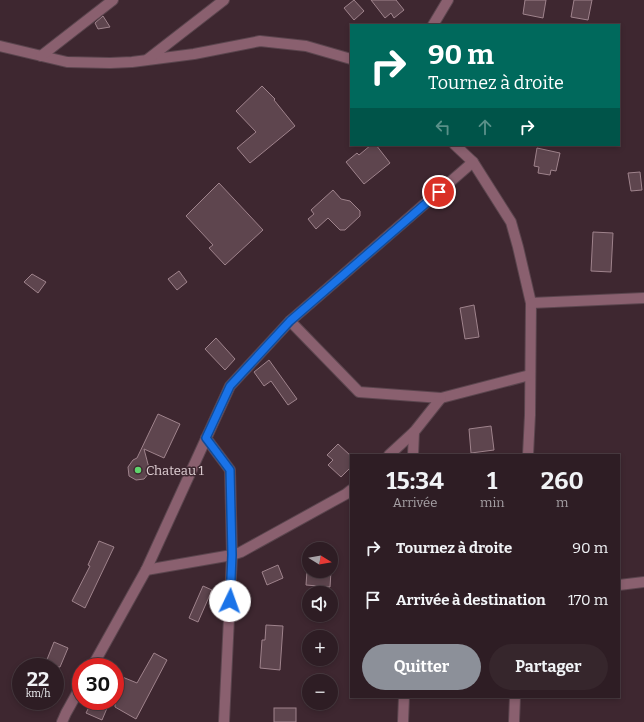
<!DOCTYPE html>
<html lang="fr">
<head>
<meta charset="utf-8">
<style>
	:root { --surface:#2e1d24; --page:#36262c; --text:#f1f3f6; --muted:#a7a2a6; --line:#493b41; --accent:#8c9099 }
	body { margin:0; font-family:Bitter,serif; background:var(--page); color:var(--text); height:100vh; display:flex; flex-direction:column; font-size:15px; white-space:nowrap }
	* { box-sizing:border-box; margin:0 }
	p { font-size:13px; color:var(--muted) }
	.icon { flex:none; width:22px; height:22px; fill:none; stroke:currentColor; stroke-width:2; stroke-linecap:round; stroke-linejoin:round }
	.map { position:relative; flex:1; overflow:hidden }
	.panel { position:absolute; left:350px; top:454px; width:270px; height:244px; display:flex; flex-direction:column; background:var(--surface); border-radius:0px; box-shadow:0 2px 6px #0003,0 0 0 1px var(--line) }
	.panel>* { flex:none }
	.top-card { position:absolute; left:350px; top:24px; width:270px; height:122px; border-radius:0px; box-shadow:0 2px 6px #0003,0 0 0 1px var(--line); background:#00695c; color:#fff; overflow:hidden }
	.needle { width:26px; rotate:101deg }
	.tools { position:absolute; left:302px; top:542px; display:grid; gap:8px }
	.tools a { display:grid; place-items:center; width:36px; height:36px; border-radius:50%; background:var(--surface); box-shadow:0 2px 6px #0003,0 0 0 1px var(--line); font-size:20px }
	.speed { position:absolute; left:12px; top:658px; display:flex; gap:8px; font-size:20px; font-weight:700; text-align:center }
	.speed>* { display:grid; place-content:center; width:52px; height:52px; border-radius:50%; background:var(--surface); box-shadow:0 2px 6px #0003,0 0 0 1px var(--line); line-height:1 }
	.speed small { font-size:10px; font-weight:400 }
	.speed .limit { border:6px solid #d22; background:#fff; color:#111 }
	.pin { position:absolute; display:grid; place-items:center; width:34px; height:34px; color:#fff; margin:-17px; border:2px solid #fff; border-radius:50%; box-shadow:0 1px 4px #0007 }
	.me { position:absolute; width:44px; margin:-22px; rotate:3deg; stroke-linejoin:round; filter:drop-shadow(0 0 3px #0008) }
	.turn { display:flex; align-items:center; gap:14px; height:84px; padding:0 12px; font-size:18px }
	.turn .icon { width:52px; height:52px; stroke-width:2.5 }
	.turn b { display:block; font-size:28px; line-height:34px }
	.lanes { display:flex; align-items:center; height:38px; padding:0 12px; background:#0003; justify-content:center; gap:20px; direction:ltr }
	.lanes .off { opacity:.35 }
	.eta { display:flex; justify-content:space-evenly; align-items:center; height:68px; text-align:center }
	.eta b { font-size:24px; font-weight:700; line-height:28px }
	.cta { display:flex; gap:8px; margin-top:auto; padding:8px 12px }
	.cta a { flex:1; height:46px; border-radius:24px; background:var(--accent); color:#fff; font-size:16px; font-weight:700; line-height:46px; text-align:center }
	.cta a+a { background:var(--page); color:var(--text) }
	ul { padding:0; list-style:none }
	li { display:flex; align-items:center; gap:12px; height:52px; padding:0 12px }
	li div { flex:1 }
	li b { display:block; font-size:15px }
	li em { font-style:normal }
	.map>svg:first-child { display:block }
	.building { fill:#5e454e; stroke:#9f838c }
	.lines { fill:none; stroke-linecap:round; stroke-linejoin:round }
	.minor-casing { stroke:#5b454e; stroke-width:12 }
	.minor { stroke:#8a606f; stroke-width:10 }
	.route-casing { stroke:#114b97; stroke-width:10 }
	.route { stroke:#1a73e8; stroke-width:7 }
	.poi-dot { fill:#5ed56c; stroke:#3e2730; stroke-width:1.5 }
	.labels { text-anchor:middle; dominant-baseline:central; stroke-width:3; stroke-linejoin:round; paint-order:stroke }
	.poi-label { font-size:13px; fill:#e0d0d5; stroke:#3e2730; text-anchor:start }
</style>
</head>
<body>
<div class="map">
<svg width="644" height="722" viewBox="0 0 644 722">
	<rect width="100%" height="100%" fill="#3e2730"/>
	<g class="building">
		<polygon points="354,0 364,11 354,20 344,8"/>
		<polygon points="371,0 396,0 404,10 394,18 391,13 385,18"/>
		<polygon points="525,0 546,0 543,18 523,14"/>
		<polygon points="574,0 592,0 588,20 571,17"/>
		<polygon points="103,16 110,27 98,29 95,23"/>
		<polygon points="262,86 275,99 274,100 295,126 250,163 237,148 256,132 236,111"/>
		<polygon points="371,145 376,145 390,163 364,184 346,162 357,153 359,155"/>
		<polygon points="537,148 560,153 556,171 551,170 550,175 538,173 539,167 534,166"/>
		<polygon points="640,172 642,190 631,191 628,173"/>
		<polygon points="219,183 263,230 225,265 209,248 213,245 186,216"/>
		<polygon points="333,190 341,199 350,201 360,211 360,216 345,230 340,230 328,218 316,229 308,219 314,214 311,210"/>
		<polygon points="593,232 613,233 611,272 591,271"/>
		<polygon points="179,271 187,282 177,290 168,279"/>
		<polygon points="32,274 46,282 38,293 24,282"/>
		<polygon points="474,305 479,337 465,339 460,308"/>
		<polygon points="216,338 235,359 225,370 205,349"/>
		<polygon points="269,360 297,399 288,405 271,381 264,386 254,372"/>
		<polygon points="158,414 180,424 164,458 144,449 149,468 149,473 144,479 136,480 129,476 128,467 133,460 137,458"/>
		<polygon points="491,426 494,450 471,453 469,429"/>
		<polygon points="338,444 351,456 351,467 341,477 328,465 333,460 327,455"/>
		<polygon points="99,541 114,547 85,608 72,601 90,566 88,565"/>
		<polygon points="278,565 283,578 267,585 262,572"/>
		<polygon points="307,571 331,571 330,587 306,585"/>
		<polygon points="203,586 212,590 198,622 189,618"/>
		<polygon points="266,625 283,626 280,670 260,668 262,640 265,640"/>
		<polygon points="54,642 68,648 60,667 44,667"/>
		<polygon points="154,653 167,660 136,719 115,707 115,674 137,683"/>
		<polygon points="92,701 110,701 102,720 86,713"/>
		<rect x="274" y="708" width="22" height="14"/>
	</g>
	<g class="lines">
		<g class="minor-casing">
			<g id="minor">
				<polyline points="433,25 448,0"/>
				<polyline points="0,46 67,62 110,63 132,62 194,54 260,41 306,46 351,59"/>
				<polyline points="41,56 113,0"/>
				<polyline points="148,59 224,0"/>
				<polyline points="455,145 473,162 511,222 518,247 531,303 530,415 528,455"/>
				<polyline points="531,303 644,298"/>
				<polyline points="290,321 359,392 441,398 530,375"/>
				<polyline points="206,438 230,470 232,555 224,722"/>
				<polyline points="389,455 414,432 441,398"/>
				<polyline points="413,455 414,432"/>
				<polyline points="146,570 232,555 241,552 346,494 351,490"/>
				<polyline points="619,585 644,582"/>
				<polyline points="92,667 146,570 230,386 290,321 473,162"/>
				<polyline points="62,722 66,713 81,686"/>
				<polyline points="403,722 404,697"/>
				<polyline points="514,722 515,697"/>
			</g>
		</g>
		<use href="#minor" class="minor"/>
	</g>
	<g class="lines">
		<g class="route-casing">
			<polyline id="route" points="230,601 232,555 230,470 206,438 230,386 290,321 439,192"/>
		</g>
		<use href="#route" class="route"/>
	</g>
	<circle class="poi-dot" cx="138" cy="470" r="4"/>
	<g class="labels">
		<g class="poi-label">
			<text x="146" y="470">Chateau 1</text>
		</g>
	</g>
</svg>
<div class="tools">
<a><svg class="needle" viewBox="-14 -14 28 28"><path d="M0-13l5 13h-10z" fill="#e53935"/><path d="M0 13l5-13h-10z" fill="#a7a2a6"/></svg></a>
<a><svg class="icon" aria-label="sound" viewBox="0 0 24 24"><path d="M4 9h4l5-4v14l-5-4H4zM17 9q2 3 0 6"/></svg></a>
<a>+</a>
<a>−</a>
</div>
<div class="speed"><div>22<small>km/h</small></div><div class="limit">30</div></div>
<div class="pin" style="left:439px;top:192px;background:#d93025"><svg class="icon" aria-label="arrive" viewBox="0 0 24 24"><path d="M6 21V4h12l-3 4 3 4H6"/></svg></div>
<svg class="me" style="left:230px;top:601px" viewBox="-20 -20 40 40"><circle r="19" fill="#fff"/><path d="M0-13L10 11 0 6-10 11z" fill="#1a73e8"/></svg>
<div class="top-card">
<div class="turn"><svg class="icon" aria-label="right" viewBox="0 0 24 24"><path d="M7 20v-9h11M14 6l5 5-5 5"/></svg><div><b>90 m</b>Tournez à droite</div></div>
<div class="lanes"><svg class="icon off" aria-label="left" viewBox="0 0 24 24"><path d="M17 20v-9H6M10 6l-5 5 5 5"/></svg><svg class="icon off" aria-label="ahead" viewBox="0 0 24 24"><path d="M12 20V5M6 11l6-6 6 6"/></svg><svg class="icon" aria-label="right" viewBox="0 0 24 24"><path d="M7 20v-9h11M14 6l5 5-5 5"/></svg></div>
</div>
<section class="panel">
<div class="eta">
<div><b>15:34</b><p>Arrivée</p></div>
<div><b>1</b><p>min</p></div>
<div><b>260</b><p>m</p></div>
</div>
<ul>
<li><svg class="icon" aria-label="right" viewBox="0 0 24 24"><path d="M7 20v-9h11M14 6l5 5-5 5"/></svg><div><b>Tournez à droite</b></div><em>90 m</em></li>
<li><svg class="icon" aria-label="arrive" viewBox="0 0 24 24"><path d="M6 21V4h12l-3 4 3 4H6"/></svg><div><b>Arrivée à destination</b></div><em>170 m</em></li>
</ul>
<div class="cta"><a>Quitter</a><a>Partager</a></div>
</section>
</div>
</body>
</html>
